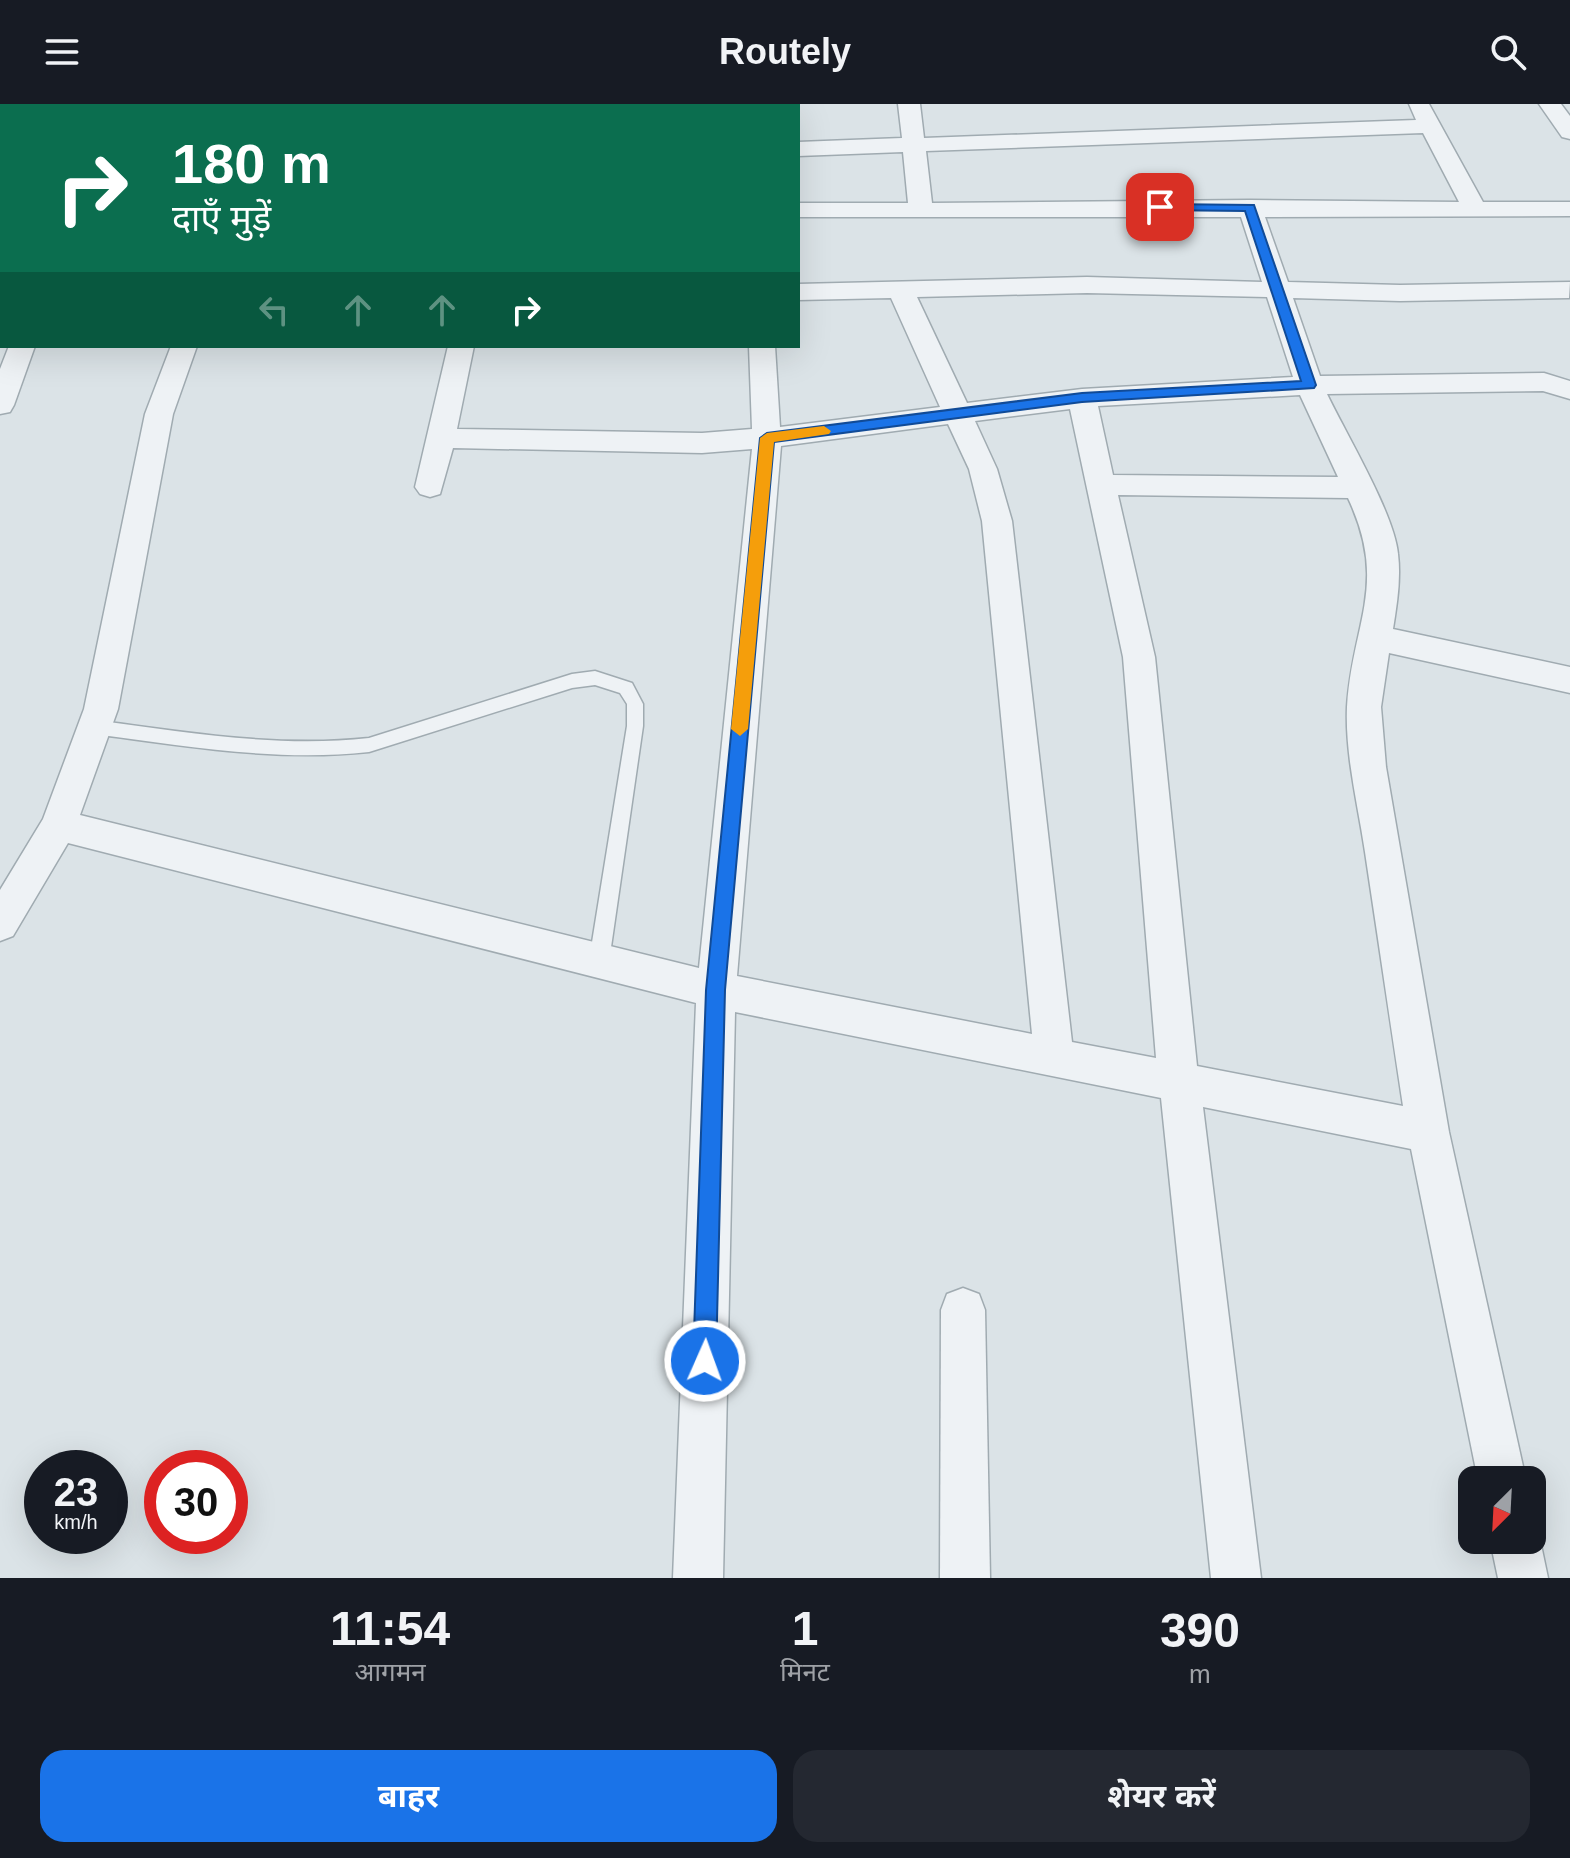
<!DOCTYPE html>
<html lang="hi">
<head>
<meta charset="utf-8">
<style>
	:root { --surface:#171b24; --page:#242831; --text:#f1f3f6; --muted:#9ea1a6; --accent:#1a73e8 }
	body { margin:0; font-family:Arial,"Noto Sans Devanagari",sans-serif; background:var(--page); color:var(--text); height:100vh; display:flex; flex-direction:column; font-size:30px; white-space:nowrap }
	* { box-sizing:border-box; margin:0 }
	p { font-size:26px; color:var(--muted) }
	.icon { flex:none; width:44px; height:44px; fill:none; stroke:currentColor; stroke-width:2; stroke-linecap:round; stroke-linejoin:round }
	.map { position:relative; height:1474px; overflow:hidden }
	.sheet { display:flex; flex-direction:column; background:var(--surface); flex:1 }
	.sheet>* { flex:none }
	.guide { position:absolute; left:0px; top:0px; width:800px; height:244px; box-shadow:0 8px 32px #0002; background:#0b6e4f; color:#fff; overflow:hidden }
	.needle { width:52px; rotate:204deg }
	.tools { position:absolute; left:1458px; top:1362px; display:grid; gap:16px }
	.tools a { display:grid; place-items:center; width:88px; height:88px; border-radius:16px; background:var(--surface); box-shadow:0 8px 32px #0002; font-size:40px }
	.speed { position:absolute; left:24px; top:1346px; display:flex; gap:16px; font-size:40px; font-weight:700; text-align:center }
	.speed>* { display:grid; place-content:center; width:104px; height:104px; border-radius:50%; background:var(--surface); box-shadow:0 8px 32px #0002; line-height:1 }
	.speed small { font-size:20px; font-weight:400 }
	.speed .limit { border:12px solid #d22; background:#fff; color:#111 }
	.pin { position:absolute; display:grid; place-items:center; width:68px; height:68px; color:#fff; margin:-34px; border-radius:16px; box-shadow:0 4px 12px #0006 }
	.me { position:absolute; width:88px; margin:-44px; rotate:2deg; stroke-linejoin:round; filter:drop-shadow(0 0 6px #0008) }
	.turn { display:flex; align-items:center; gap:28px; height:168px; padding:0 40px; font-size:36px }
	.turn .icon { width:104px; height:104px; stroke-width:2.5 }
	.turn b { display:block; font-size:56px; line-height:68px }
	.lanes { display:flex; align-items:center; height:76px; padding:0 40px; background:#0003; justify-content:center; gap:40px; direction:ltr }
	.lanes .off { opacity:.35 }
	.eta { display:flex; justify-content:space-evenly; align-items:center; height:136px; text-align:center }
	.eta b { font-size:48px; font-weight:700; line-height:56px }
	.action { display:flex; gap:16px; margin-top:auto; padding:16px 40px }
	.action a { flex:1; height:92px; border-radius:24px; background:var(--accent); color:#fff; font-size:32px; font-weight:700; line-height:92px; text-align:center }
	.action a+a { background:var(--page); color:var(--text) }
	header { display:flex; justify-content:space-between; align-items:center; height:104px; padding:0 40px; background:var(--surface); font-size:36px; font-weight:700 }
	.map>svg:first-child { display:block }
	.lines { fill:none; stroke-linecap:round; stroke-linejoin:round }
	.lane-casing { stroke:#a0abb1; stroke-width:3 }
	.street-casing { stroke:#a0abb1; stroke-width:3 }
	.lane { fill:#eef2f5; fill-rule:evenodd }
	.street { fill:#eef2f5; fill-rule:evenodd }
	.route { fill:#1a73e8; stroke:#114b97; stroke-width:2 }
	.slow { fill:#f59e0b }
</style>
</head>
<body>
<header><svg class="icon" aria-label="menu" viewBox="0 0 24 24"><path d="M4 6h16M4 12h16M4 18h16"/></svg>Routely<svg class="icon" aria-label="search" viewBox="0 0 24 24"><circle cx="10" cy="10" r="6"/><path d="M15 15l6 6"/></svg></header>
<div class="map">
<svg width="1570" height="1474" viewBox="0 0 1570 1474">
	<rect width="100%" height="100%" fill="#dbe3e7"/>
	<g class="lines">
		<g class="lane-casing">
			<path id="lane" d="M595,567l37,12 11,21v22l-34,235 -3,6 -7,3 -7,-3 -3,-6 38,-235v-22l-7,-11 -25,-8 -23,3 -203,64c-93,10 -183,-6 -275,-18l-8,-7 8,-7c92,12 182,28 275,18l203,-64z"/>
		</g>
		<g class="street-casing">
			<g id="street">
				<rect x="753" y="0" width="22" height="2"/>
				<path d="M898,0h22l4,34 492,-18 -7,-16h20l54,98h87v14l-305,1 23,65 112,3 170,-3 -1,16 -169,3 -107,-3 27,78 224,-3 26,8v18l-27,-8 -216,3c19,40 67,119 71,160 3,25 -1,50 -5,75l177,38v26l-181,-40 -8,54 5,60 63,365 77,348h-48l-67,-331 -208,-42 58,471h-50l-50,-480 -426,-86 -12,566h-50l23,-575 -628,-160 -55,93 -13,5v-51l43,-71 41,-110 61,-295 26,-68h26l-24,68 -55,295 -38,106 619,153 53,-519 -50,4 -249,-5 -13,46 -10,3 -10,-3 -5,-7 33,-141h26l-17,83 245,4 50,-4 -3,-83h26l5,81 160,-20 -49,-109 -93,2v-16l289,-7 175,5 -21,-65h-443v-14h110l-5,-51 -105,4v-14l104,-4zM1423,29l36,69 -209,-2 -318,3 -6,-52zM1087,189l180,4 26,80 -211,12 -115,14 -50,-106zM1300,291l38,82 -225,-2 -15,-69zM1070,305l53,248 33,401 -84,-16 -60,-521 -15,-52 -22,-48zM948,320l21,45 13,52 50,513 -295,-58 44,-530zM1118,391l230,3c41,87 4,125 -1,209 -2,48 11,98 18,145 13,85 25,170 38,254l-206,-40 -42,-409z"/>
				<polygon points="1539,0 1561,0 1570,12 1570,35 1562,33"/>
				<rect x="0" y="85" width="2" height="14"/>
				<polygon points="2,192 2,209 0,209 0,193"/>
				<polygon points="9,242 35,242 14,301 10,308 0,310 0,265"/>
				<polygon points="963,1184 979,1190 985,1206 990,1474 940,1474 941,1206 947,1190"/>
				<polygon points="1532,1418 1540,1436 1548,1474 1498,1474 1490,1436 1532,1436"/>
			</g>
		</g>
		<use href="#lane" class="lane"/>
		<use href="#street" class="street"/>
	</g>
	<polygon class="route" points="1160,100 1254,101 1316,281 1314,284 1082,298 774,338 725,886 716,1257 713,1266 705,1269 697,1266 693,1257 706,886 760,334 767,329 1082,289 1301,277 1245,107 1156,106 1156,101"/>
	<polygon class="slow" points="824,322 831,327 829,330 774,338 748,625 740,632 731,625 760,334 767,329"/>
</svg>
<div class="tools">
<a><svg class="needle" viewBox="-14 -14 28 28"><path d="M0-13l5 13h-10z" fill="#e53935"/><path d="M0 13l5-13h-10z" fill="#9ea1a6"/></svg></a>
</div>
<div class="speed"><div>23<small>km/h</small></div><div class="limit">30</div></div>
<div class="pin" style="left:1160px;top:103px;background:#d93025"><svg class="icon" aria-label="arrive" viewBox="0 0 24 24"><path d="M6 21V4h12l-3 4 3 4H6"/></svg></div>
<svg class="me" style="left:705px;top:1257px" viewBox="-20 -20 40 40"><circle r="17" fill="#1a73e8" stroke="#fff" stroke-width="3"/><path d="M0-11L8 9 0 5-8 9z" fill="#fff"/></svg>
<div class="guide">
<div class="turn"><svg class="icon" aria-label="right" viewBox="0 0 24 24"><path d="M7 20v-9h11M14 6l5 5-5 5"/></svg><div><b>180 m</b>दाएँ मुड़ें</div></div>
<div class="lanes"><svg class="icon off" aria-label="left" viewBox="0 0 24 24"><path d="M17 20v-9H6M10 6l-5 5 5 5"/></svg><svg class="icon off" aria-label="ahead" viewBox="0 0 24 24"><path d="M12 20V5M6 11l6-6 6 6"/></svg><svg class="icon off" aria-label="ahead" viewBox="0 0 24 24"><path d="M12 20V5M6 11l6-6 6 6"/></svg><svg class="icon" aria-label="right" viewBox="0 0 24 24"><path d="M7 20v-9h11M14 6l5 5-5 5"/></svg></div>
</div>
</div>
<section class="sheet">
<div class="eta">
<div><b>11:54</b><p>आगमन</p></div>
<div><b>1</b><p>मिनट</p></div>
<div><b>390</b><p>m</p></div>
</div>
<div class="action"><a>बाहर</a><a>शेयर करें</a></div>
</section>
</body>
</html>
